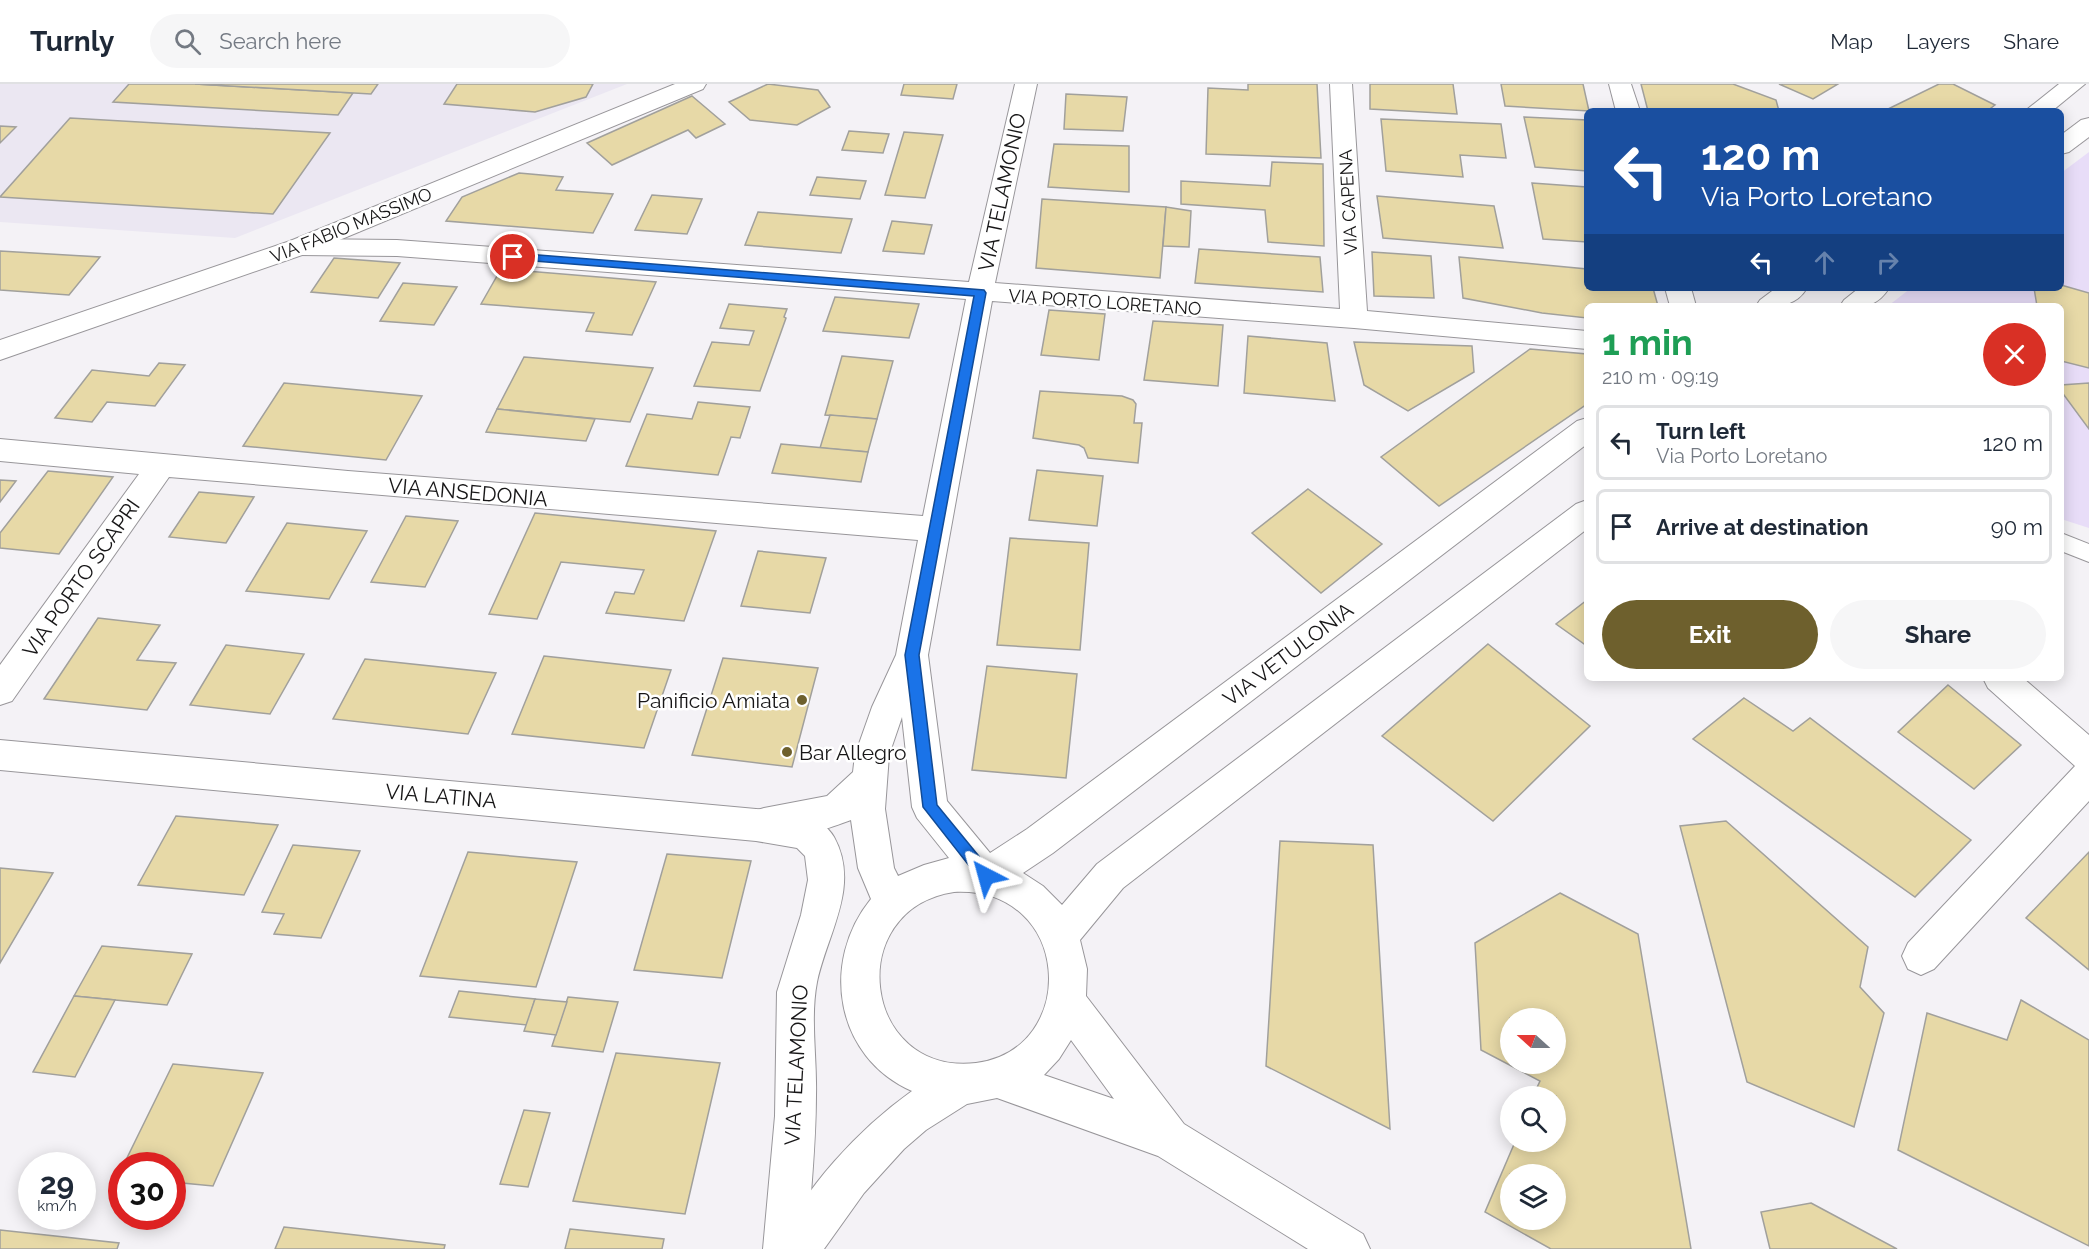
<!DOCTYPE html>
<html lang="en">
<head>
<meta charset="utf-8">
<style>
	:root { --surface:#fff; --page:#f6f6f7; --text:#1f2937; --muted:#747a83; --line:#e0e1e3; --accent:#6e602d }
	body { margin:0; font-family:Raleway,sans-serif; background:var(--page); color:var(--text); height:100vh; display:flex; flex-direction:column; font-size:22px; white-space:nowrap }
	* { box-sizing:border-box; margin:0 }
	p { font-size:20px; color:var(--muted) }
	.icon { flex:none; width:33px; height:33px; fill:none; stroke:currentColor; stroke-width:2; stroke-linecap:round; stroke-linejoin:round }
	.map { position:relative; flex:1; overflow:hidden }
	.side { position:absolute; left:1584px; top:219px; width:480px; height:378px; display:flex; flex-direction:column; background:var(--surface); border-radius:9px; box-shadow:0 3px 15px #0003 }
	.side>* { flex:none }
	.top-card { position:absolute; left:1584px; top:24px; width:480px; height:183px; border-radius:9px; box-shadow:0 3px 15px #0003; background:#1a4fa0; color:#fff; overflow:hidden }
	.needle { width:39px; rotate:291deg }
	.fabs { position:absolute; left:1500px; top:924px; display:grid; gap:12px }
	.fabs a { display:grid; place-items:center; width:66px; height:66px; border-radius:50%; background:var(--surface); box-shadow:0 3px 15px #0003; font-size:30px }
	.speed { position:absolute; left:18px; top:1068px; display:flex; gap:12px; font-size:30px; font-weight:700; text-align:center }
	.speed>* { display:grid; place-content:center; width:78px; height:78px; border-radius:50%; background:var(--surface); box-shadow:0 3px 15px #0003; line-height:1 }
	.speed small { font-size:15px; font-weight:400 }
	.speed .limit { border:9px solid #d22; background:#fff; color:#111 }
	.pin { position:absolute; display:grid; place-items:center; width:51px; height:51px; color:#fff; margin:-26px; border:3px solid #fff; border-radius:50%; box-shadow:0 2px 6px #0007 }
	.me { position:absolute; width:66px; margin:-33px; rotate:321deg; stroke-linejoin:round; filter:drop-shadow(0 0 4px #0008) }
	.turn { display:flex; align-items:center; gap:21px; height:126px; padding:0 18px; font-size:27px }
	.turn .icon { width:78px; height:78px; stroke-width:2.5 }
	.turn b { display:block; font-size:42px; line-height:51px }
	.lanes { display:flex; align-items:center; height:57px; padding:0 18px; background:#0003; justify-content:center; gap:30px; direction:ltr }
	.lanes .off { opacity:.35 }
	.round { display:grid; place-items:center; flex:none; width:63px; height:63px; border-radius:32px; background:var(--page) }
	.headline { display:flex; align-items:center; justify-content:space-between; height:102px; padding:0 18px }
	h1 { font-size:36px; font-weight:700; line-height:45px; color:#1e9e55 }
	.primary-button { display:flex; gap:12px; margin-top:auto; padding:12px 18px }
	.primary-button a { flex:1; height:69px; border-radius:36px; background:var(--accent); color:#fff; font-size:24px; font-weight:700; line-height:69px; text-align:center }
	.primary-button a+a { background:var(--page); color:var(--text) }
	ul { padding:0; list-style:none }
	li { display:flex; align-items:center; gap:18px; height:75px; margin:0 12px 9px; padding:0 6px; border:3px solid var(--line); border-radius:9px }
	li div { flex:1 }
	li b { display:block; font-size:22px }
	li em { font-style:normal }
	header { display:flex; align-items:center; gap:36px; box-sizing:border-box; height:84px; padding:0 30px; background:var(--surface); border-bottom:2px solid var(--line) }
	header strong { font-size:28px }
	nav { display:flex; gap:33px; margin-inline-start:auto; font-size:21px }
	.search { width:420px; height:54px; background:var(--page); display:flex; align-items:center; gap:15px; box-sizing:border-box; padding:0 21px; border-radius:33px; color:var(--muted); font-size:22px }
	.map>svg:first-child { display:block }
	.built { fill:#ebe7f2 }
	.green { fill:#e8ddf8 }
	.building { fill:#e7d9a7; stroke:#a1a09c; stroke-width:1.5; fill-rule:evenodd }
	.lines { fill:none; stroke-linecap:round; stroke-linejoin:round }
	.lane-casing { stroke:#98969a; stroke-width:2 }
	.street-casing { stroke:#98969a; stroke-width:2 }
	.secondary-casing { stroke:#98969a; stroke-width:2 }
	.lane { fill:#fff; fill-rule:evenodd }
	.street { fill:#fff; fill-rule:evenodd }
	.secondary { fill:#fff; fill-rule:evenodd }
	.route { fill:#1a73e8; stroke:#114b97; stroke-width:1.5 }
	.poi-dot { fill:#6e602d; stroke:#fff; stroke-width:2 }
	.labels { text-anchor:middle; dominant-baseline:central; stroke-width:5; stroke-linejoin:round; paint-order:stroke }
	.far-street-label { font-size:18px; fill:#171617; stroke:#fff }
	.street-label { font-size:21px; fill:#171617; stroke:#fff }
	.poi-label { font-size:21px; fill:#171617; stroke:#fff; text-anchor:end }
</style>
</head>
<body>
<header>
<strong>Turnly</strong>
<div class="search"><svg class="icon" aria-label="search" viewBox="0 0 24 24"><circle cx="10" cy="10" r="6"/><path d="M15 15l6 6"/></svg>Search here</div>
<nav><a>Map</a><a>Layers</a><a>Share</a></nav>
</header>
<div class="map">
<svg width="2089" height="1165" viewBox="0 0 2089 1165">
	<rect width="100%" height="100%" fill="#f4f2f6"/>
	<polygon class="built" points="0,0 627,0 235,154 0,138"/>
	<polygon class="green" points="2089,68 2089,444 2061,435 2061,222 1888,222 1911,204 2061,204 2061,89"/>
	<g class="building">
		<polygon points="129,0 195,0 353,9 338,31 113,18"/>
		<polygon points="195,0 378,0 371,10"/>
		<polygon points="457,0 593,0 586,13 535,28 444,20"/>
		<polygon points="768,0 818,6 830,23 797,41 750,36 729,18"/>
		<polygon points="904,0 957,0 953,15 901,11"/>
		<polygon points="1248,0 1317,0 1321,74 1206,70 1208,4 1248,6"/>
		<polygon points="1370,0 1453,0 1457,30 1370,25"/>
		<polygon points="1501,0 1583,0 1589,27 1505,22"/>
		<polygon points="1641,0 1733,0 1776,16 1779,27 1648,27"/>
		<polygon points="1779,0 1838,0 1813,15"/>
		<polygon points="1939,0 1953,0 1995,21 1987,27 1884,27"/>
		<polygon points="1066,10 1127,13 1123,47 1064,45"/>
		<polygon points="692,12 725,40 696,54 688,46 612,81 587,59"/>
		<polygon points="1524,33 1587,36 1587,87 1535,83"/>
		<polygon points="70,34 330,49 273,130 0,113"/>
		<polygon points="1381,35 1501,40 1506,74 1460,71 1463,93 1386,87"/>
		<polygon points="0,42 16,43 0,59"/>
		<polygon points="849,47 889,50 883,69 842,66"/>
		<polygon points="904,48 943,51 925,114 885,111"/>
		<polygon points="1054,60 1129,62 1129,108 1048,103"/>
		<polygon points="1272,78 1323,80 1324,162 1268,158 1265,126 1181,120 1181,97 1270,102"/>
		<polygon points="519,89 563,93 556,106 613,110 593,149 446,137 462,113"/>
		<polygon points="817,93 866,97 860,115 810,111"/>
		<polygon points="1532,99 1587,103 1587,158 1543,155"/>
		<polygon points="652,111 702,115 687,150 635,146"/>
		<polygon points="1377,112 1494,122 1503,164 1383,154"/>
		<polygon points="1042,115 1166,123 1160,194 1036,184"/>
		<polygon points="1166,123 1191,127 1189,163 1163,162"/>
		<polygon points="758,128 852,135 841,169 745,161"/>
		<polygon points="892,137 932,141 924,170 883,167"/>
		<polygon points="1199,165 1320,173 1323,208 1195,199"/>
		<polygon points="0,167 100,173 69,211 0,206"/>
		<polygon points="1372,168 1431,172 1434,214 1374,212"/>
		<polygon points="1459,173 1587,185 1587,204 1653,204 1658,222 1587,222 1587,234 1542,229 1463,214"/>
		<polygon points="334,174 400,179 378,214 311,208"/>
		<polygon points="501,185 611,194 656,198 632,251 586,247 594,229 481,220"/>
		<polygon points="403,199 457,203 434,241 380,237"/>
		<polygon points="2061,201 2089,209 2089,284 2061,277 2061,222 2037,222 2034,204 2061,204"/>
		<polygon points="835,213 919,220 909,254 823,247"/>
		<polygon points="729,220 787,225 784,233 786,234 760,307 694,302 712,258 749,261 754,247 720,244"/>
		<polygon points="1049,226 1105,230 1099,276 1041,271"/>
		<polygon points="1153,237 1223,241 1218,302 1144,296"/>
		<polygon points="1248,252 1327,259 1335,317 1244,309"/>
		<polygon points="1354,258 1472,262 1474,288 1408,327 1364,301"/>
		<polygon points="1530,265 1587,270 1587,320 1439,422 1381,373"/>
		<polygon points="842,272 893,277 877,335 825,331"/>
		<polygon points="524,273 653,284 630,338 497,325"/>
		<polygon points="159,279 185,281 155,322 107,318 92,338 55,334 92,286 149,292"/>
		<polygon points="284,299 422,312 386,376 243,362"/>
		<polygon points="2089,299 2089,345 2061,307 2061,301"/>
		<polygon points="1040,307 1122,312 1133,316 1136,320 1134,339 1142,339 1138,379 1088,374 1084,364 1079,361 1033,354"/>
		<polygon points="698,318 750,323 740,354 731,353 718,391 626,382 647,330 692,335"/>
		<polygon points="497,325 595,335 586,357 486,348"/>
		<polygon points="830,331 877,335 868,368 820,364"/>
		<polygon points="781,360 868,368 861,398 772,389"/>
		<polygon points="1037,386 1103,392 1097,442 1029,436"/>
		<polygon points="48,387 113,393 59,470 0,464 0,449"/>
		<polygon points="0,396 16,397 0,418"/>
		<polygon points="1308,405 1382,460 1321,509 1252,449"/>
		<polygon points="199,408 254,413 226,459 169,453"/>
		<polygon points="535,429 716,447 684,537 606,529 615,508 634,510 644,486 561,478 537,535 489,530"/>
		<polygon points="406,432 458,437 425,503 371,498"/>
		<polygon points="287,439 367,447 329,515 246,507"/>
		<polygon points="1010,454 1089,459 1080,566 997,561"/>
		<polygon points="758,467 826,474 810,529 741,522"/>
		<polygon points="1587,516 1587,562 1556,540"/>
		<polygon points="98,534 160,541 137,576 176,579 147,626 44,615"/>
		<polygon points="1488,560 1590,642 1493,737 1382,652"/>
		<polygon points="226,561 304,570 270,630 190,621"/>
		<polygon points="544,572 671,586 644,664 512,650"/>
		<polygon points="723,574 818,584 792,683 692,671"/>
		<polygon points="365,575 496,589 468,650 333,635"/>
		<polygon points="987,582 1077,590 1066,694 972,686"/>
		<polygon points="1948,601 2021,661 1974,705 1898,648"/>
		<polygon points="1744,614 1793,647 1810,634 1971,756 1915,813 1693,655"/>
		<polygon points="176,732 278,741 244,811 138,801"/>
		<polygon points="1726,737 1868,863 1860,903 1884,929 1854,1043 1747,998 1680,742"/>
		<polygon points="1280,757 1373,761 1390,1045 1266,982"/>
		<polygon points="293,761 360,767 321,854 274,850 284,830 262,828"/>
		<polygon points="468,768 577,778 536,903 420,892"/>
		<polygon points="2089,768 2089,886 2026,834"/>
		<polygon points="667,770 751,777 722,894 634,886"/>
		<polygon points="0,784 53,789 0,879"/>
		<path d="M1560,809l78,41 53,315h-140l-66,-37 30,-70h41v-46h-23l7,-15 -59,-31 -6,-107zM1510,934h46v46h-46zM1510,1090h46v46h-46z"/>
		<polygon points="102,862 192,870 167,921 74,912"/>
		<polygon points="459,907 535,915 527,941 449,933"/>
		<polygon points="74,912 115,916 75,993 33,988"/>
		<polygon points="568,913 618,918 603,968 552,962"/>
		<polygon points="535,915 567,918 556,951 524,947"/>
		<polygon points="2021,916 2089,956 2089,1162 1898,1066 1927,929 2007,956"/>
		<polygon points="616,969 720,979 685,1130 573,1117"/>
		<polygon points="173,980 263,989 213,1102 172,1098 172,1082 123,1082"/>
		<polygon points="524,1026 550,1029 528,1103 500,1100"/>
		<polygon points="1811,1119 1897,1165 1770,1165 1761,1128"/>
		<polygon points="284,1143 445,1161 444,1165 275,1165"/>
		<polygon points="570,1145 664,1155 662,1165 565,1165"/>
		<polygon points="0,1146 119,1159 117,1165 0,1165"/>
	</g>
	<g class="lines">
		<g class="lane-casing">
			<polygon id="lane" points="2061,449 2089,460 2089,478 2061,467"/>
		</g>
		<g class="street-casing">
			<g id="street">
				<path d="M1015,0h22l-42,199 345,26 -10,-225h22l15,227 220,20v18l-233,-21 -362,-27 -64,354 19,146 43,52 37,-24 550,-408 10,-3v26l-534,409 -30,20 20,13 19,19 35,-41 479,-360 11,-4v29l-464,359 -43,52 7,29 -1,27 98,128 179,110 7,15h-62l-150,-93 -161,-58 -30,6 -41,26 -22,19 -40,44 -40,56h-47c25,-60 83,-121 135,-158 -77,-34 -92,-129 -41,-192l-13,-31 -7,-48c-27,10 -72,26 -100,16l-5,-12 5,-12 13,-4 63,-12 26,-24 2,-17 17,-48 24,-52 22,-115 -749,-63 -157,224 -12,4v-40l139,-191 -139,-13v-22l348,32 575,45 43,-217 -569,-43 -98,-1 -9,-2 -4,-6 4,-6 9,-2 98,1 572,42zM902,633l10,90 5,11 32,40 -25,7 -26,11 -4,-8 -9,-59 4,-54zM954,808c119,-6 126,158 22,171 -114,13 -134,-154 -22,-171zM1071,956l43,59 -70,-24 15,-16z"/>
				<polygon points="1609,0 1631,0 1640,27 1616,27"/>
				<polygon points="2059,0 2085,0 2052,27 2025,27"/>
				<polygon points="2089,34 2089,53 2069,68 2061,70 2061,51 2081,36"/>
				<polygon points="1665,204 1691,204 1696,222 1670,222"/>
				<path d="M1776,204h31c-12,20 -30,18 -51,18l4,-6z"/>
				<path d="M1859,204h30c-13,21 -27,18 -49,18l4,-6z"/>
				<polygon points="1983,594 2023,594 2089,651 2089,717 1934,885 1921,891 1908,885 1902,872 1908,859 2075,682 1988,604"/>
			</g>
		</g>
		<g class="secondary-casing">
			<g id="secondary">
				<polygon points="675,0 706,0 703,5 308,169 0,276 0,256 290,157"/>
				<path d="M0,656l756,69c25,2 64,3 78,28 27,49 -7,97 -17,145 -7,36 0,76 -1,113 0,51 -6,103 -9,154h-44l12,-133 2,-124 24,-77 7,-35 -3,-24 -8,-8 -41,-7 -756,-71z"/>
			</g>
		</g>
		<use href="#lane" class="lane"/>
		<use href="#street" class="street"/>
		<use href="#secondary" class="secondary"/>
	</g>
	<polygon class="route" points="513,169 984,206 986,209 919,571 937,721 991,787 994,792 991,797 986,799 981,797 923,723 905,571 974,212 509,175 508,173"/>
	<g class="poi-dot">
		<circle cx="802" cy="616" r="6"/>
		<circle cx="787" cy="668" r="6"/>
	</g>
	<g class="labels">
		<g class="far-street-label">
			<text transform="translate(1348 118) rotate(-93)">VIA CAPENA</text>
			<text transform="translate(351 141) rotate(-22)">VIA FABIO MASSIMO</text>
			<text transform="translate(1105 218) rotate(4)">VIA PORTO LORETANO</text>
		</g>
		<g class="street-label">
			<text transform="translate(1002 108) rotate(-78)">VIA TELAMONIO</text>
			<text transform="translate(468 408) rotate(5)">VIA ANSEDONIA</text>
			<text transform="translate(81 494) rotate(-55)">VIA PORTO SCAPRI</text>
			<text transform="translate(1288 570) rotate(-37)">VIA VETULONIA</text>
			<text transform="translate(441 712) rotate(5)">VIA LATINA</text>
			<text transform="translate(796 981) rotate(-87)">VIA TELAMONIO</text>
		</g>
		<g class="poi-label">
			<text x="790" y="616">Panificio Amiata</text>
			<text x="799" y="668" text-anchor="start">Bar Allegro</text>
		</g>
	</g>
</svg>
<div class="fabs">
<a><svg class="needle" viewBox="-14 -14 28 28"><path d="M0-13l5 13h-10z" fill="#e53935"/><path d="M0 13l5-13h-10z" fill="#747a83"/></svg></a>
<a><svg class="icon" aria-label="search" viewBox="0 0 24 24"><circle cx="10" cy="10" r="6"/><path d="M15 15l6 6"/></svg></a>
<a><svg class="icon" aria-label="layers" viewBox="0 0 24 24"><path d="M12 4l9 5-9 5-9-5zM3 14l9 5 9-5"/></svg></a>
</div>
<div class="speed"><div>29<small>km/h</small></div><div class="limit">30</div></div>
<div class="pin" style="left:513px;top:173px;background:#d93025"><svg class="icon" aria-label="arrive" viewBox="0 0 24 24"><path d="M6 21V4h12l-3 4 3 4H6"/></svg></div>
<svg class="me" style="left:986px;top:792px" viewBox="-20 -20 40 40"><path d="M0-17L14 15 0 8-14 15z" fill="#1a73e8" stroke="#fff" stroke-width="4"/></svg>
<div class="top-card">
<div class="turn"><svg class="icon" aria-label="left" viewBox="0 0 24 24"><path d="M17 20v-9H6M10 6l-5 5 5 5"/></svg><div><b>120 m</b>Via Porto Loretano</div></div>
<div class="lanes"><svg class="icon" aria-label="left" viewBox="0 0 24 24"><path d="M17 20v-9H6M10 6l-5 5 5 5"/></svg><svg class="icon off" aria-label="ahead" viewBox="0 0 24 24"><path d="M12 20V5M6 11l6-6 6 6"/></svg><svg class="icon off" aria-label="right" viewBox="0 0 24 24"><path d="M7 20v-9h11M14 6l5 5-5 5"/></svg></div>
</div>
<section class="side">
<div class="headline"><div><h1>1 min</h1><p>210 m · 09:19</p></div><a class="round" style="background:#d93025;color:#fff"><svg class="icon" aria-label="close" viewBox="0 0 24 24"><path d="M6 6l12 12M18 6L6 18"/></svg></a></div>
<ul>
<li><svg class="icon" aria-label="left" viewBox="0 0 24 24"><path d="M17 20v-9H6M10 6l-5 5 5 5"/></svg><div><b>Turn left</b><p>Via Porto Loretano</p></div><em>120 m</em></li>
<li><svg class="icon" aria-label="arrive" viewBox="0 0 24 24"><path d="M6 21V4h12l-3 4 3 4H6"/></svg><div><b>Arrive at destination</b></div><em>90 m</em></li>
</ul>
<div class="primary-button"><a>Exit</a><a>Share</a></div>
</section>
</div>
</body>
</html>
